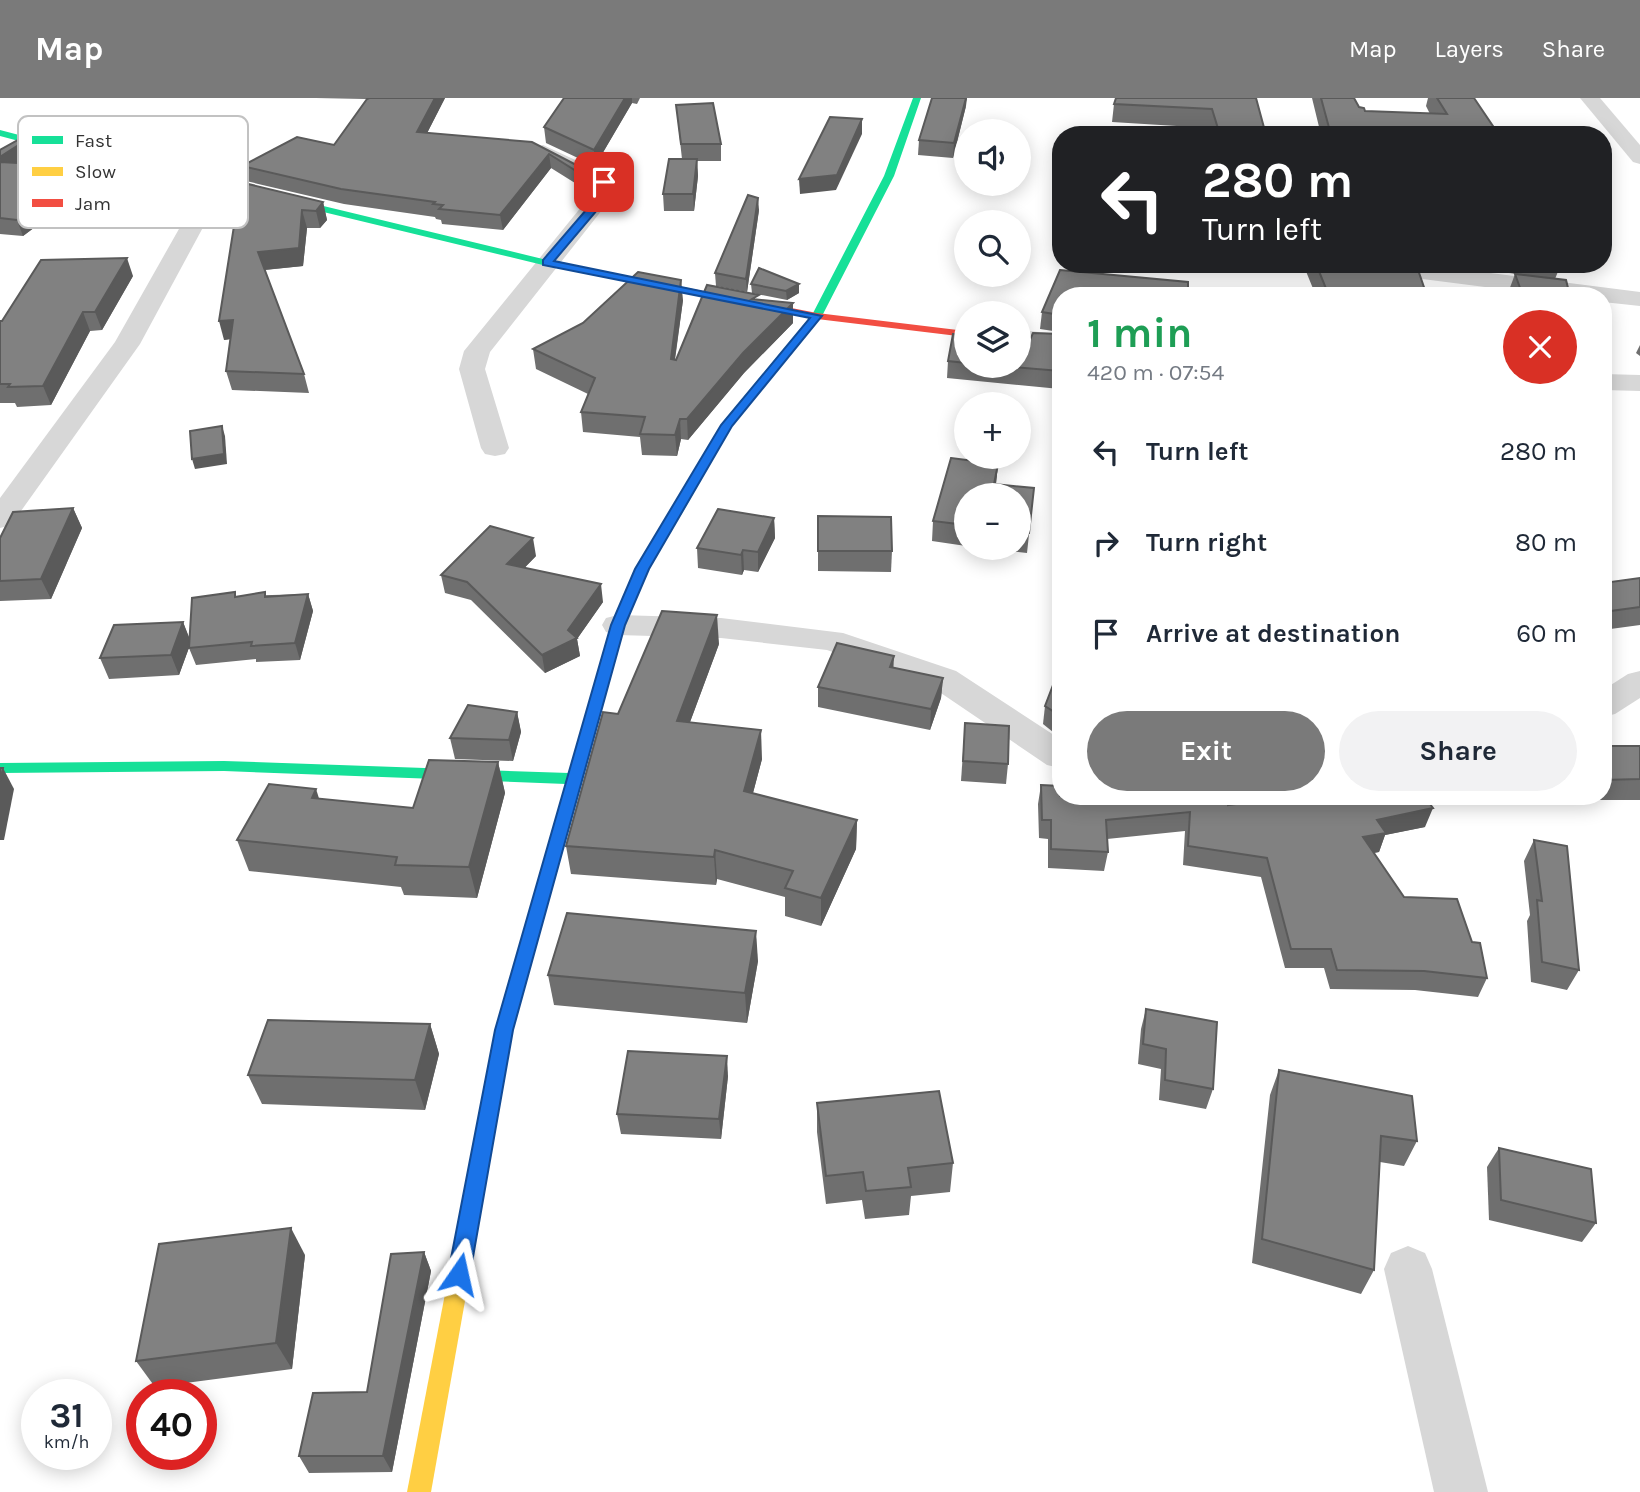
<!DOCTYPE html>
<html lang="en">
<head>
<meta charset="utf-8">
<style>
	:root { --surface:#fff; --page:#f2f2f3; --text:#1f2937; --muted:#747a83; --accent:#7a7a7a }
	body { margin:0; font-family:Karla,sans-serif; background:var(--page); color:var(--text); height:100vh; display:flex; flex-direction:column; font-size:26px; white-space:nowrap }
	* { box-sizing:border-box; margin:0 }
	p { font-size:23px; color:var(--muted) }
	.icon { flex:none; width:38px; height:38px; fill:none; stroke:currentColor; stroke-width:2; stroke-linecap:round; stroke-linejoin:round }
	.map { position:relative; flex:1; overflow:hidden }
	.details { position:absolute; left:1052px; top:189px; width:560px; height:518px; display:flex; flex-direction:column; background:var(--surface); border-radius:28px; box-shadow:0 4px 18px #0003 }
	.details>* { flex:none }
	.hud { position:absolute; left:1052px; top:28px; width:560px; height:147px; border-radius:28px; box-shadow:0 4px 18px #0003; background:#202124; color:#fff; overflow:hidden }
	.buttons { position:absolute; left:954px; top:21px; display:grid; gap:14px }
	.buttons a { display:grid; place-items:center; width:77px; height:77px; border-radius:50%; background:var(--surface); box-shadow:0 4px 18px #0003; font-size:35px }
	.speed { position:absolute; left:21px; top:1281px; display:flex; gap:14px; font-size:35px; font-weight:700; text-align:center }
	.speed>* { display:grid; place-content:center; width:91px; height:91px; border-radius:50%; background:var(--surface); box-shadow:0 4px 18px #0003; line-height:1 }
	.speed small { font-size:18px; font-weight:400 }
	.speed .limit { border:10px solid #d22; background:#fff; color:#111 }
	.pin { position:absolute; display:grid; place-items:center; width:60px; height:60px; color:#fff; margin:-30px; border-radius:14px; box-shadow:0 4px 10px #0006 }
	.me { position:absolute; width:77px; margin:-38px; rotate:11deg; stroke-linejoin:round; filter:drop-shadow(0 0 5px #0008) }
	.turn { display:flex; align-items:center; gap:24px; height:147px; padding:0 35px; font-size:32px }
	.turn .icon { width:91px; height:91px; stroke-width:2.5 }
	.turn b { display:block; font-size:49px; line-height:60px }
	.round { display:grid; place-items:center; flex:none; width:74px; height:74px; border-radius:37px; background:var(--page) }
	.head { display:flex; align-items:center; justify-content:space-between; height:119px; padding:0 35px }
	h1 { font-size:42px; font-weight:700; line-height:52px; color:#1e9e55 }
	.button { display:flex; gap:14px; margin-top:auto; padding:14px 35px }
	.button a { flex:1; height:80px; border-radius:42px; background:var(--accent); color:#fff; font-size:28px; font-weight:700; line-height:80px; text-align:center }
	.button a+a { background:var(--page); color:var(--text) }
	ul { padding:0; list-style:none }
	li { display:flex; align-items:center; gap:21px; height:91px; padding:0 35px }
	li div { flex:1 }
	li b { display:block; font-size:26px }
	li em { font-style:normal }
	header { display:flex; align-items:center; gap:42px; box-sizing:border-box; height:98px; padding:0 35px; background:var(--accent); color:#fff }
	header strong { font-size:33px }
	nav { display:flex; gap:38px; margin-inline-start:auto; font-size:24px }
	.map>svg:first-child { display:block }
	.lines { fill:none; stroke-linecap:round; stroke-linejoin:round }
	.street { fill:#d7d7d7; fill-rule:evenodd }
	.fast { fill:#16e098; fill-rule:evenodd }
	.slow { fill:#ffcf43; fill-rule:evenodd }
	.jam { fill:#f24e42; fill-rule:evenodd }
	.wall { fill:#6f6f6f }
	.shaded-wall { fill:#5a5a5a }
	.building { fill:#818181; stroke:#5a5a5a; stroke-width:2 }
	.route { fill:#1a73e8; stroke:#114b97; stroke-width:2 }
	.key { fill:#fff; stroke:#c2c2c2; stroke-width:2 }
	.key-label { font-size:19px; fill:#333 }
</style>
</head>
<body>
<header>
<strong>Map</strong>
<nav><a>Map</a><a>Layers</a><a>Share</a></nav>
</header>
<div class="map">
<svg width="1640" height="1394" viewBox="0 0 1640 1394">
	<rect width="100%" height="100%" fill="#fff"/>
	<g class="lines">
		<g class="street">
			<polygon points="1580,0 1600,0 1640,47 1640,66 1633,64"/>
			<polygon points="543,47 612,79 617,93 490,254 485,271 509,350 505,356 495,358 485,356 481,350 459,271 464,253 595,92 594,87 536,57 533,53 536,49"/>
			<polygon points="216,79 224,80 227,85 140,246 11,427 0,430 0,400 115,244 205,85 208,80"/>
			<polygon points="1348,166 1419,166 1640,194 1640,208 1603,204 1603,198 1556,198 1360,173 1352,171"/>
			<polygon points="1018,232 1060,236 1060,252 1018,248"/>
			<polygon points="1603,276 1640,277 1640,293 1603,292"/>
			<polygon points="618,517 721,520 843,535 956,573 1060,641 1060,670 1047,667 932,589 827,552 721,540 618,537 606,534 602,527 606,520"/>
			<polygon points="1640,573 1640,600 1615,616 1603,619 1603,592 1628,576"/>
			<polygon points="1408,1148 1425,1155 1432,1171 1488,1394 1434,1394 1384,1171 1391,1155"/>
		</g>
		<g class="fast">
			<polygon points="913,0 921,0 894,78 822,218 732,328 681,417 671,417 670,414 723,324 812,217 884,78"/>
			<polygon points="0,32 99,58 216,82 547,162 688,190 693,193 688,196 547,168 216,88 98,64 0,38"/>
			<polygon points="224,663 569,675 573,666 578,665 586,670 513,932 480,1108 473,1111 466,1108 463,1102 495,932 566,686 224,673 0,675 0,665"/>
		</g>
		<g class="slow">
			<polygon points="676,410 682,414 649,471 625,527 586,670 578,675 573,674 570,670 611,527 635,471 670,414"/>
			<polygon points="473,1093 480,1096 483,1102 431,1394 407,1394 463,1102 466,1096"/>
		</g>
		<polygon class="jam" points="688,190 817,215 966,233 966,239 817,221 684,195 683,193"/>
	</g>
	<g class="wall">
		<polygon points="316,0 445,0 427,35 532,44 584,71 585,86 583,90 551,70 503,132 442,126 441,122 436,121 435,119 344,106 246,83 242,68 334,47 367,1"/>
		<polygon points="564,0 640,0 637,6 632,5 595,68 546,45 544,29"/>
		<polygon points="1256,0 1266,37 1211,37 1209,30 1112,24 1114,6"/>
		<polygon points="1312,0 1354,0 1359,9 1365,13 1430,16 1426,8 1428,0 1474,0 1499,37 1321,37"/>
		<polygon points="676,7 721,46 721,63 697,63 698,78 694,113 664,113 663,96 682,61"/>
		<polygon points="966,8 953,60 918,57 919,42"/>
		<polygon points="31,39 37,54 22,65 113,86 76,118 51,117 23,138 0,136 0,52"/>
		<polygon points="323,104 327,122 320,130 307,130 303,168 265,172 304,276 309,295 232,292 226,273 230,241 224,242 234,127 206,129 201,111"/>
		<polygon points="759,112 747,194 716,188 715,175"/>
		<polygon points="1303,166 1416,166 1427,198 1316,198"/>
		<polygon points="1442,166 1561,166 1555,181"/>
		<polygon points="1515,176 1570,198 1509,198 1508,195"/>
		<polygon points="133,178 102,232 90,233 51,307 17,309 15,305 0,305 0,223"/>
		<polygon points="751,186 799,186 799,195 787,202 752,195"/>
		<polygon points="1060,198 1060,234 1040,231 1042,214"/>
		<polygon points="683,202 675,262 676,262 759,202 793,225 744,275 688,342 681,341 677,358 642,357 640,339 583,334 581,314 588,296 536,271 533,251"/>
		<polygon points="1060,236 1060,291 947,280 948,263 966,237 966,268 1018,268 1030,242"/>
		<polygon points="1640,247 1640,258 1636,255"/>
		<polygon points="951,360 998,366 996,386 1034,390 1027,455 984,450 1018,450 1018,397 966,397 966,448 932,443 933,423"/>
		<polygon points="73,410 82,430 51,501 0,503 0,440"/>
		<polygon points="818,418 892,453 891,474 818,473"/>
		<polygon points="774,420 775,440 758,474 744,472 742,477 698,470 697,450"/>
		<polygon points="536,458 524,470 603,504 577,541 580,558 545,575 471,502 445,495 441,477"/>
		<polygon points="1640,480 1640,527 1603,532 1603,485"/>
		<polygon points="308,496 313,513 300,562 256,564 256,561 196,567 189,550 190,547 179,577 109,581 100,560 183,524 190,543 237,498"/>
		<polygon points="719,546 690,624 762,661 753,695 857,722 856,751 821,828 785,818 785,799 717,781 716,787 571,776 566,748 618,616"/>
		<polygon points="894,570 943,580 941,600 930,632 818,609 818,589"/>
		<polygon points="1060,583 1060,635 1053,634 1043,626 1045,608"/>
		<polygon points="517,614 521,634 513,663 455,661 450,640"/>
		<polygon points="965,625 1008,666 1006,686 961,683"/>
		<polygon points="1603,639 1611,648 1640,648 1640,702 1582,702 1580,698 1603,698"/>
		<polygon points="498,664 505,695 477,800 404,797 401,789 249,773 237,742 319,701 413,710"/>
		<polygon points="1041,687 1228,707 1289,704 1425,729 1385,737 1379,754 1373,755 1404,799 1472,844 1487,880 1478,899 1415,892 1330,891 1324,870 1285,870 1261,779 1183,767 1185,733 1107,741 1108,754 1104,773 1048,770 1048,741 1039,740 1038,706"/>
		<polygon points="1534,742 1579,872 1567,892 1531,884 1527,823 1530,817 1524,763"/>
		<polygon points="758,863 747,925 554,907 548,877"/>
		<polygon points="1146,911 1213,991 1206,1011 1159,1002 1161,971 1138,966 1141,931"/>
		<polygon points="430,926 439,956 425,1012 262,1006 248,977"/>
		<polygon points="1279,972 1417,1043 1404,1068 1380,1064 1374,1172 1361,1196 1252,1165 1270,997"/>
		<polygon points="728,978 721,1041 621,1036 617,1016"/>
		<polygon points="817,1005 953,1065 950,1094 911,1098 909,1117 865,1121 862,1102 826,1106 817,1034"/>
		<polygon points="1499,1050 1596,1125 1582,1144 1489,1122 1487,1069"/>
		<polygon points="424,1154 431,1173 392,1374 309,1375 299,1358 367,1294"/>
		<polygon points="305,1157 292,1271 155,1289 136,1263"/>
	</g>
	<g class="shaded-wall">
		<polygon points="435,0 445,0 420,49 417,34"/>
		<polygon points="625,0 632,0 632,5 595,68 594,52"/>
		<polygon points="966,0 967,0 966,8 953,60 954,45"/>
		<polygon points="862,21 862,36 836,92 800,96 799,81"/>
		<polygon points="31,39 37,54 0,79 0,59"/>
		<polygon points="549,56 551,70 503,132 500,117"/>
		<polygon points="697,61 698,78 694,113 693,96"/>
		<polygon points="107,70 113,86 76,118 70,102"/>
		<polygon points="584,71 585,86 583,90 581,76"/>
		<polygon points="45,100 51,117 23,138 17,122"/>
		<polygon points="758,100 759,112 747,194 746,181"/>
		<polygon points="323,104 327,122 320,130 316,113"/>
		<polygon points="302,112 307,130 303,168 263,172 258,154"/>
		<polygon points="127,160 133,178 102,232 95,214"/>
		<polygon points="681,182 683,202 672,281 671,261"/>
		<polygon points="799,186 799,195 787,202 786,193"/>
		<polygon points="793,205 793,225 744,275 688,342 687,321 743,255"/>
		<polygon points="83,214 90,233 51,307 43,288"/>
		<polygon points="233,222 238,240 224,242 219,223"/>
		<polygon points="680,321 681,341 677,358 675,337"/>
		<polygon points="222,328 225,338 227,366 195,371 192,361"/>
		<polygon points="998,366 996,385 994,397 994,386"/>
		<polygon points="73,410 82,430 51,501 41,481"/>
		<polygon points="774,420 775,440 758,474 758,454"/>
		<polygon points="533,440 536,458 510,485 507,466"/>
		<polygon points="743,452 744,472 742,477 741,457"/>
		<polygon points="601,486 603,504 577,541 580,558 545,575 542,557 568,532"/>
		<polygon points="308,496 313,513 300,562 295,545"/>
		<polygon points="717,517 719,546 680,651 677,623"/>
		<polygon points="183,524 191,544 179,577 171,557"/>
		<polygon points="894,558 893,578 890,569"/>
		<polygon points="943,580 941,600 930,632 931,611"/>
		<polygon points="517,614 521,634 513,663 509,642"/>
		<polygon points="761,632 762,661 746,721 744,693"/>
		<polygon points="498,664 505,695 477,800 469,769"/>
		<polygon points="3,670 14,691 4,742 0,742 0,682"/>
		<polygon points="316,691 326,722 312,700"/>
		<polygon points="1433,710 1425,729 1385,737 1379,754 1356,758 1363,739 1377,722"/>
		<polygon points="857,722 856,751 821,828 821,800"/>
		<polygon points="715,752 717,781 716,787 714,759"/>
		<polygon points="756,833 758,863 747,925 745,895"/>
		<polygon points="430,926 439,956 425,1012 415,982"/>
		<polygon points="727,958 728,978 721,1041 719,1021"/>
		<polygon points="291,1130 305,1157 292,1271 276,1245"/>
		<polygon points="424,1154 431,1173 392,1374 383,1358"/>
	</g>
	<g class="building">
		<polygon points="369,0 435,0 417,34 532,44 584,71 581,76 549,56 500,117 439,111 443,107 433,106 435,104 341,91 242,68 297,39 334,47 367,1"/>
		<polygon points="564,0 625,0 594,52 544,29"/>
		<polygon points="932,0 966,0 954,45 919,42"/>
		<polygon points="1116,0 1256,0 1266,37 1220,37 1212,11 1114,6"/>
		<polygon points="1321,0 1354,0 1359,9 1364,10 1365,13 1447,16 1437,0 1474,0 1499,37 1331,37"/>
		<polygon points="713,5 721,46 681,46 676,7"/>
		<polygon points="830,19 862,21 837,77 799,81"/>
		<polygon points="25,38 31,39 0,59 0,52"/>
		<polygon points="669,61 697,61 693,96 663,96"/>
		<polygon points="0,64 107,70 70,102 45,100 17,122 0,120"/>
		<polygon points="219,79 323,104 316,113 302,112 299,150 258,154 304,276 226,273 233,222 219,223 237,109 201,111"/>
		<polygon points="748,97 758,100 746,181 715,175"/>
		<polygon points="127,160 95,214 83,214 43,288 8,289 10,286 0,286 0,223 2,223 41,162"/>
		<polygon points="1316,166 1416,166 1427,198 1329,198"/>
		<polygon points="759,170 799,186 786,193 751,186"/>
		<polygon points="1060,172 1188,184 1188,198 1060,198 1060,217 1042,214"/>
		<polygon points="638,174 681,182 671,261 676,262 707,187 759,197 752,201 793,205 743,255 687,321 680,321 675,337 640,336 645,319 581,314 595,280 533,251 583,225"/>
		<polygon points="1515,176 1566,182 1570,198 1523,198"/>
		<polygon points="1277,195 1305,198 1277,198"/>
		<polygon points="1033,235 1060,236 1060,273 1001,268 1018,268 1018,241 1030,242"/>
		<polygon points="953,236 966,237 966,265 948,263"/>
		<polygon points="222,328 224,356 192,361 190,333"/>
		<polygon points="951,360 998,366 994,386 1034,390 1029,435 1018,434 1018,397 966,397 966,427 933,423"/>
		<polygon points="73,410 41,481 0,483 0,440 13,414"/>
		<polygon points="718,411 774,420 758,454 743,452 741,457 697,450"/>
		<polygon points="818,418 891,419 892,453 818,453"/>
		<polygon points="490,428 533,440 507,466 601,486 568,532 577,540 542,557 467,484 441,477"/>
		<polygon points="1640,480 1640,509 1603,514 1603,485"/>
		<polygon points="235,494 235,499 265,494 265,499 308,496 295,545 251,548 252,544 189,550 192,500"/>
		<polygon points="662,513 717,517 677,623 761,632 744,693 857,722 821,800 785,790 793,773 715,752 714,759 566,748 603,614 618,616"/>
		<polygon points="183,524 171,557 100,560 114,527"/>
		<polygon points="837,545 894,558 890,569 943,580 931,611 818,589"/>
		<polygon points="1055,582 1060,583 1060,616 1056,615 1045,608"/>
		<polygon points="468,607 517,614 509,642 450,640"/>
		<polygon points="965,625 1009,628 1008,666 963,663"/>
		<polygon points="1603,639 1611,648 1640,648 1640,681 1603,682"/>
		<polygon points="429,662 498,664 469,769 395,767 397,759 237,742 269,686 316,691 312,700 413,710"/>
		<polygon points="0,670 3,670 0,683"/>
		<polygon points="1041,687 1060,688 1060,698 1228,698 1228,707 1286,699 1289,704 1325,698 1424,698 1433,710 1377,722 1386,735 1363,739 1404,799 1457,801 1472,844 1480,845 1487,880 1424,873 1337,872 1331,851 1291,851 1267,760 1188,748 1190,714 1106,722 1108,754 1051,751 1051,722 1042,722"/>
		<polygon points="1534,742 1567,748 1579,872 1542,864 1537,802 1542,803"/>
		<polygon points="567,815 756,833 745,895 548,877"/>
		<polygon points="1146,911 1217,924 1213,991 1165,982 1166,951 1143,946"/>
		<polygon points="268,922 430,926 415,982 248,977"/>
		<polygon points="628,953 727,958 719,1021 617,1016"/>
		<polygon points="1279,972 1412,998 1417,1043 1381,1038 1374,1172 1262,1141"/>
		<polygon points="939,993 953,1065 908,1070 911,1089 866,1093 863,1074 826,1078 817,1005"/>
		<polygon points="1499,1050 1591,1071 1596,1125 1501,1102"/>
		<polygon points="291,1130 276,1245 136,1263 159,1146"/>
		<polygon points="424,1154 383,1358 299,1358 313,1295 367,1294 391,1156"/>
	</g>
	<polygon class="route" points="600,82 608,84 609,98 554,163 822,218 732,328 649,471 625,527 513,932 470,1176 466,1183 459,1186 452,1183 448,1176 495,932 611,527 635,471 721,327 810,220 543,167 543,162 599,97"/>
	<rect x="18" y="18" width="230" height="112" rx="10" class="key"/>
	<rect x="32" y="38" width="31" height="8" fill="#16e098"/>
	<rect x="32" y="69" width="31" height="9" fill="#ffcf43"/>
	<rect x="32" y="101" width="31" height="8" fill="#f24e42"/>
	<g class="key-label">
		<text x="75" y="49">Fast</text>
		<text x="75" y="80">Slow</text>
		<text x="75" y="112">Jam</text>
	</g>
</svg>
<div class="buttons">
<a><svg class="icon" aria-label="sound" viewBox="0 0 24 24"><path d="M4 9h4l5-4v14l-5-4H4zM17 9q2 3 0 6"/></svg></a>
<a><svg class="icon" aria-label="search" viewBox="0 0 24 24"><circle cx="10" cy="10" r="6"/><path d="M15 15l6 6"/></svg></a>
<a><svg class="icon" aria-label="layers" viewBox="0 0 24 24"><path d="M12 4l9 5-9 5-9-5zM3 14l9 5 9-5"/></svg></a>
<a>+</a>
<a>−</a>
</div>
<div class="speed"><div>31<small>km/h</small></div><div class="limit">40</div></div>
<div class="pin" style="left:604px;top:84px;background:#d93025"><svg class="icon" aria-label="arrive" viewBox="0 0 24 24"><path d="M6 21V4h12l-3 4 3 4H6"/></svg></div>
<svg class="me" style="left:459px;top:1176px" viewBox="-20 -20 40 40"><path d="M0-17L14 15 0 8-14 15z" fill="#1a73e8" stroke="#fff" stroke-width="4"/></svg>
<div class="hud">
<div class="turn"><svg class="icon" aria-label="left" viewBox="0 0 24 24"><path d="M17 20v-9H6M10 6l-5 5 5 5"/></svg><div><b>280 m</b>Turn left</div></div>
</div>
<section class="details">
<div class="head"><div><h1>1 min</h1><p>420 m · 07:54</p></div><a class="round" style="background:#d93025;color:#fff"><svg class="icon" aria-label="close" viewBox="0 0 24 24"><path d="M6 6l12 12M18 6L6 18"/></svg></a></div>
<ul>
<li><svg class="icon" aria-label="left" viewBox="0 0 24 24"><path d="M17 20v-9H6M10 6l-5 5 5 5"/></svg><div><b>Turn left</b></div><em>280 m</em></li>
<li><svg class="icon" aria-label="right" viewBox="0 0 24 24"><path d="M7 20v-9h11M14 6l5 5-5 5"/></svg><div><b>Turn right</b></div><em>80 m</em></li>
<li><svg class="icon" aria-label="arrive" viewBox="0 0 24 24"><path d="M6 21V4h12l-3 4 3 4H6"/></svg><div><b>Arrive at destination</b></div><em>60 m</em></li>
</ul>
<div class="button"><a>Exit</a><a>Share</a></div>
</section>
</div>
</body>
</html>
